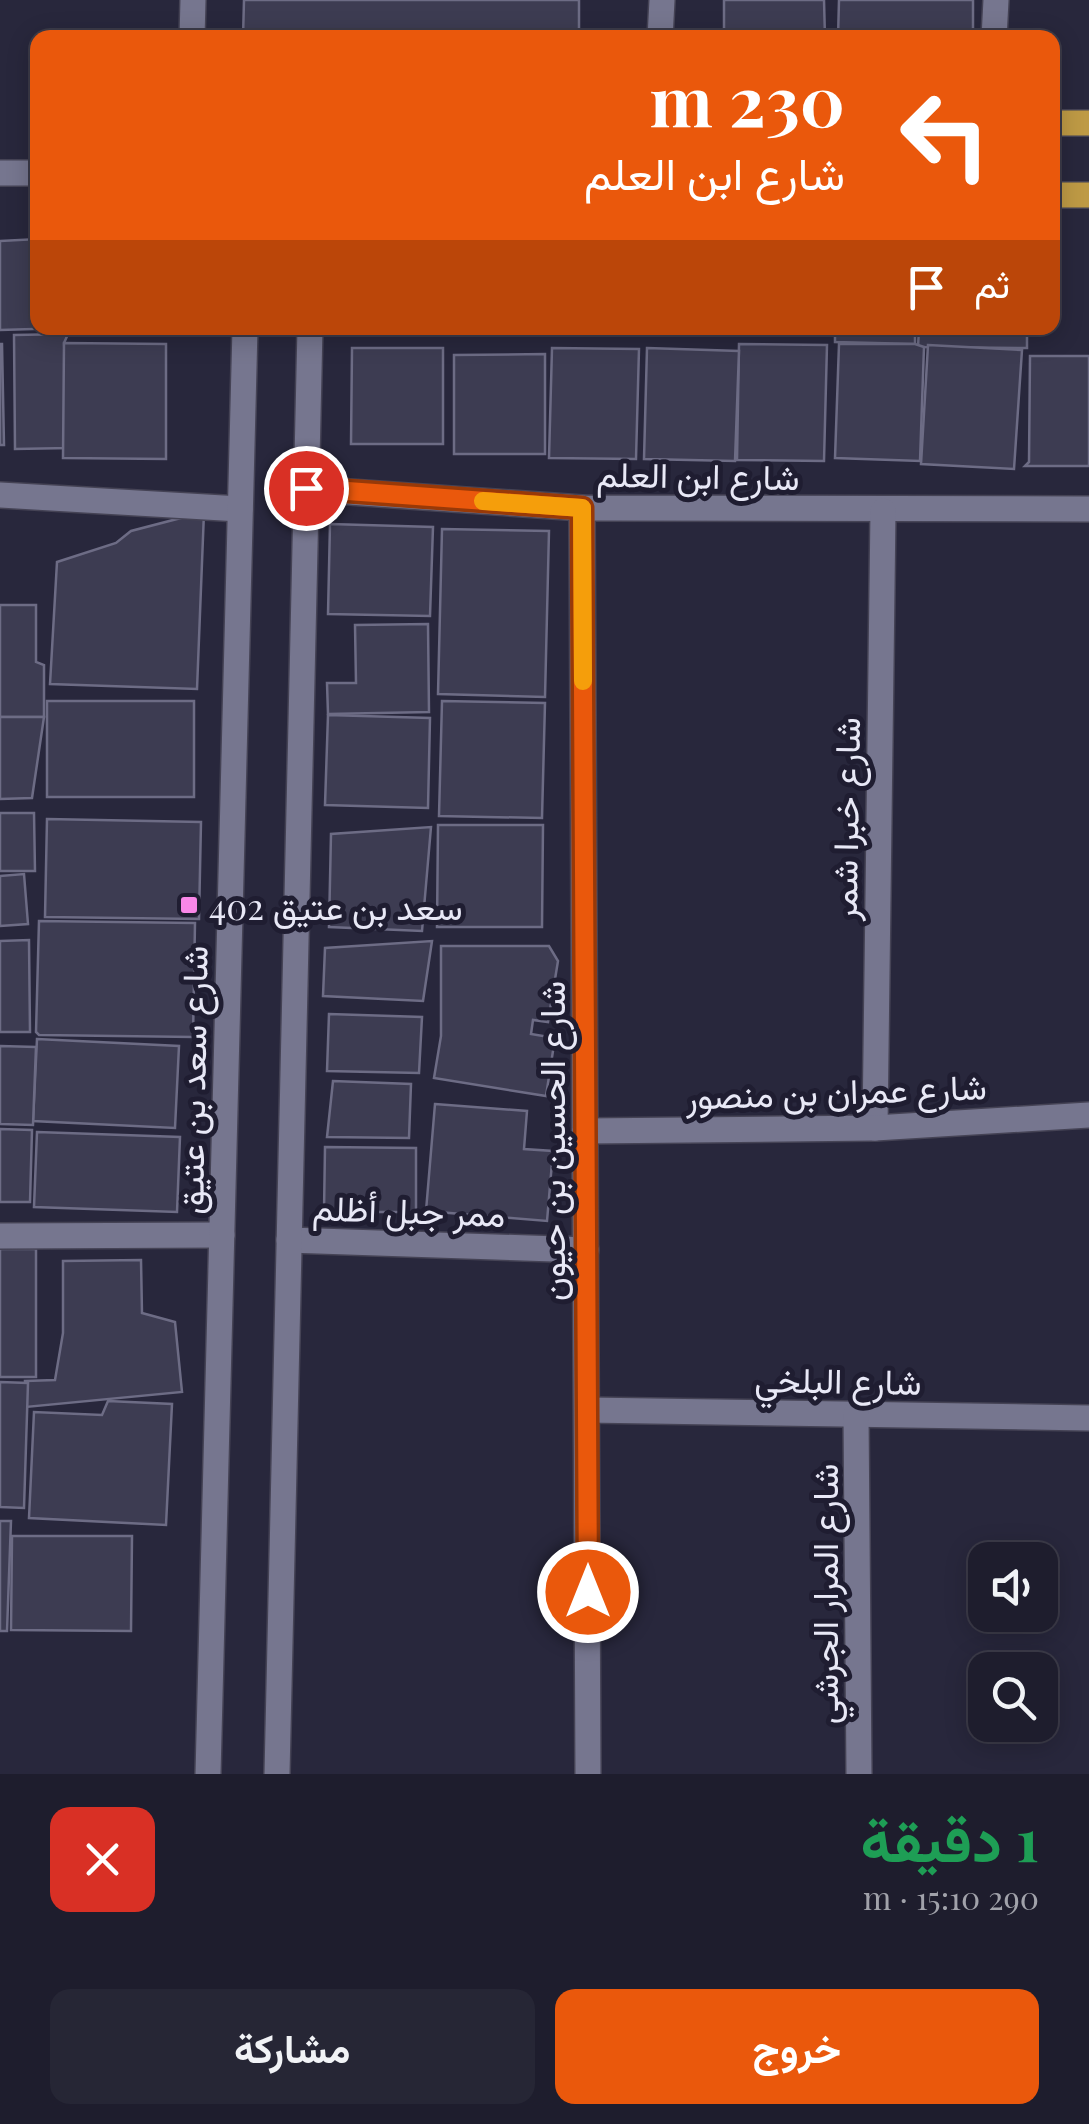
<!DOCTYPE html>
<html lang="ar">
<head>
<meta charset="utf-8">
<style>
	:root { --surface:#1e1d2d; --page:#262635; --text:#f1f3f6; --muted:#a1a2aa; --line:#3c3b49; --accent:#ea580c }
	body { margin:0; font-family:"Playfair Display",Vazirmatn,serif; background:var(--page); color:var(--text); direction:rtl; height:100vh; display:flex; flex-direction:column; font-size:38px; white-space:nowrap }
	* { box-sizing:border-box; margin:0 }
	p { font-size:32px; color:var(--muted) }
	.icon { flex:none; width:55px; height:55px; fill:none; stroke:currentColor; stroke-width:2; stroke-linecap:round; stroke-linejoin:round }
	.map { position:relative; height:1774px; overflow:hidden; direction:ltr }
	.sheet { display:flex; flex-direction:column; background:var(--surface); flex:1 }
	.sheet>* { flex:none }
	.banner { position:absolute; left:30px; top:30px; width:1030px; height:305px; border-radius:20px; box-shadow:0 5px 25px #0003,0 0 0 2px var(--line); direction:rtl; background:#ea580c; color:#fff; overflow:hidden }
	.buttons { position:absolute; left:968px; top:1542px; display:grid; gap:20px }
	.buttons a { display:grid; place-items:center; width:90px; height:90px; border-radius:20px; background:var(--surface); box-shadow:0 5px 25px #0003,0 0 0 2px var(--line); font-size:50px }
	.pin { position:absolute; display:grid; place-items:center; width:85px; height:85px; color:#fff; margin:-42px; border:5px solid #fff; border-radius:50%; box-shadow:0 2px 10px #0007 }
	.me { position:absolute; width:110px; margin:-55px; rotate:0deg; stroke-linejoin:round; filter:drop-shadow(0 0 8px #0008) }
	.turn { display:flex; align-items:center; gap:35px; height:210px; padding:0 50px; font-size:45px }
	.turn .icon { width:130px; height:130px; stroke-width:2.5 }
	.turn b { display:block; font-size:70px; line-height:85px }
	.then { display:flex; align-items:center; height:95px; padding:0 50px; background:#0003; gap:20px; font-size:38px }
	.round { display:grid; place-items:center; flex:none; width:105px; height:105px; border-radius:20px; background:var(--page) }
	.head { display:flex; align-items:center; justify-content:space-between; height:170px; padding:0 50px }
	h1 { font-size:60px; font-weight:700; line-height:75px; color:#1e9e55 }
	.primary-button { display:flex; gap:20px; margin-top:auto; padding:20px 50px }
	.primary-button a { flex:1; height:115px; border-radius:20px; background:var(--accent); color:#fff; font-size:40px; font-weight:700; line-height:115px; text-align:center }
	.primary-button a+a { background:var(--page); color:var(--text) }
	.map>svg:first-child { display:block }
	.building { fill:#3d3c52; stroke:#6d6c85; stroke-width:2.5 }
	.lines { fill:none; stroke-linecap:round; stroke-linejoin:round }
	.minor-casing { stroke:#454355; stroke-width:28 }
	.major-casing { stroke:#454355; stroke-width:28 }
	.minor { stroke:#76768f; stroke-width:25 }
	.major { stroke:#be9a45; stroke-width:25 }
	.route-casing { stroke:#983908; stroke-width:25 }
	.route { stroke:#ea580c; stroke-width:18 }
	.slow { stroke:#f59e0b; stroke-width:18 }
	.poi-dot { fill:#f987e8; stroke:#1f1d31; stroke-width:4 }
	.labels { text-anchor:middle; dominant-baseline:central; stroke-width:10; stroke-linejoin:round; paint-order:stroke }
	.street-label { font-size:35px; fill:#e8e8f6; stroke:#1f1d31 }
	.poi-label { font-size:35px; fill:#e8e8f6; stroke:#1f1d31; text-anchor:start }
</style>
</head>
<body>
<div class="map">
<svg width="1089" height="1774" viewBox="0 0 1089 1774">
	<rect width="100%" height="100%" fill="#28273c"/>
	<g class="building">
		<polygon points="244,0 579,0 579,38 243,38"/>
		<polygon points="724,0 824,0 825,38 724,38"/>
		<polygon points="839,0 973,0 973,38 838,38"/>
		<polygon points="38,239 38,328 68,328 0,330 0,241"/>
		<polygon points="835,328 915,328 915,344 835,342"/>
		<polygon points="919,328 1027,328 1027,348 918,347"/>
		<polygon points="68,334 64,343 69,448 15,449 14,335"/>
		<polygon points="64,343 166,344 166,459 63,458"/>
		<polygon points="0,344 2,344 4,445 0,445"/>
		<polygon points="739,344 827,345 824,461 737,460"/>
		<polygon points="839,344 915,344 924,347 920,461 835,458"/>
		<polygon points="928,345 1022,350 1014,469 921,464"/>
		<polygon points="352,348 443,348 443,444 351,444"/>
		<polygon points="552,348 639,349 636,459 549,458"/>
		<polygon points="647,348 739,351 735,461 644,459"/>
		<polygon points="545,354 545,454 454,454 454,355"/>
		<polygon points="1030,356 1089,356 1089,466 1025,466 1029,462"/>
		<polygon points="204,512 197,689 50,684 57,562 116,543 131,531"/>
		<polygon points="330,524 433,527 430,616 328,614"/>
		<polygon points="442,529 549,531 545,697 438,694"/>
		<polygon points="0,605 36,605 36,662 44,665 44,717 0,717"/>
		<polygon points="428,624 429,712 328,714 327,683 356,683 355,625"/>
		<rect x="47" y="701" width="147" height="96"/>
		<polygon points="442,701 545,703 542,818 439,816"/>
		<polygon points="328,715 430,718 428,808 325,805"/>
		<polygon points="0,717 44,717 32,798 0,799"/>
		<polygon points="0,813 34,813 35,871 0,871"/>
		<polygon points="47,819 201,822 199,919 45,917"/>
		<polygon points="438,825 543,825 542,927 437,927"/>
		<polygon points="431,827 422,931 329,927 331,834"/>
		<polygon points="24,874 28,924 0,926 0,876"/>
		<polygon points="39,921 195,923 193,1037 39,1035 36,1032"/>
		<polygon points="29,940 30,1032 0,1032 0,941"/>
		<polygon points="432,941 423,1001 323,996 325,948"/>
		<polygon points="441,946 549,946 558,961 548,1022 533,1020 531,1034 555,1038 546,1096 434,1078 441,1036"/>
		<polygon points="329,1014 422,1017 419,1073 327,1071"/>
		<polygon points="37,1039 179,1046 175,1128 33,1121"/>
		<polygon points="0,1046 36,1047 33,1125 0,1124"/>
		<polygon points="333,1081 411,1084 409,1138 327,1137"/>
		<polygon points="435,1104 527,1111 524,1149 553,1151 547,1221 426,1211"/>
		<polygon points="0,1129 32,1130 30,1202 0,1202"/>
		<polygon points="37,1132 180,1137 177,1212 34,1207"/>
		<polygon points="325,1147 416,1148 416,1212 324,1212"/>
		<rect x="0" y="1249" width="36" height="128"/>
		<polygon points="141,1260 142,1313 175,1322 182,1392 26,1407 25,1381 55,1380 63,1333 63,1261"/>
		<polygon points="0,1382 28,1383 24,1508 0,1507"/>
		<polygon points="108,1401 172,1404 166,1525 29,1518 34,1412 102,1415"/>
		<polygon points="0,1521 11,1521 7,1631 0,1631"/>
		<polygon points="12,1536 132,1536 131,1631 11,1630"/>
	</g>
	<g class="lines">
		<g class="minor-casing">
			<g id="minor">
				<polyline points="192,38 193,0"/>
				<polyline points="660,38 662,0"/>
				<polyline points="994,38 996,0"/>
				<polyline points="0,173 38,173"/>
				<polyline points="306,489 582,508 1089,509"/>
				<polyline points="0,495 240,509"/>
				<polyline points="582,508 588,1774"/>
				<polyline points="875,1128 883,511"/>
				<polyline points="585,1131 875,1128 1089,1115"/>
				<polyline points="0,1236 222,1235"/>
				<polyline points="289,1240 586,1250"/>
				<polyline points="587,1410 1089,1418"/>
				<polyline points="856,1414 859,1774"/>
				<polyline points="208,1774 245,328"/>
				<polyline points="277,1774 310,328"/>
			</g>
		</g>
		<g class="major-casing">
			<g id="major">
				<polyline points="1052,123 1089,123"/>
				<polyline points="1052,195 1089,195"/>
			</g>
		</g>
		<use href="#minor" class="minor"/>
		<use href="#major" class="major"/>
	</g>
	<g class="lines">
		<g class="route-casing">
			<polyline id="route" points="306,488 582,508 588,1592"/>
		</g>
		<use href="#route" class="route"/>
		<polyline class="slow" points="483,501 582,508 583,681"/>
	</g>
	<rect class="poi-dot" x="179" y="895" width="20" height="20" rx="5"/>
	<g class="labels">
		<g class="street-label">
			<text transform="translate(698 474) rotate(1)">شارع ابن العلم</text>
			<text transform="translate(844 819) rotate(-89)">شارع خبرا شمر</text>
			<text transform="translate(191 1080) rotate(-89)">شارع سعد بن عتيق</text>
			<text transform="translate(836 1090) rotate(-2)">شارع عمران بن منصور</text>
			<text transform="translate(550 1141) rotate(-90)">شارع الحسين بن حيون</text>
			<text transform="translate(409 1209) rotate(2)">ممر جبل أظلم</text>
			<text transform="translate(838 1379) rotate(1)">شارع البلخي</text>
			<text transform="translate(823 1594) rotate(-90)">شارع المرار الجرشي</text>
		</g>
		<g class="poi-label">
			<text x="209" y="905">سعد بن عتيق 402</text>
		</g>
	</g>
</svg>
<div class="buttons">
<a><svg class="icon" aria-label="sound" viewBox="0 0 24 24"><path d="M4 9h4l5-4v14l-5-4H4zM17 9q2 3 0 6"/></svg></a>
<a><svg class="icon" aria-label="search" viewBox="0 0 24 24"><circle cx="10" cy="10" r="6"/><path d="M15 15l6 6"/></svg></a>
</div>
<div class="pin" style="left:306px;top:488px;background:#d93025"><svg class="icon" aria-label="arrive" viewBox="0 0 24 24"><path d="M6 21V4h12l-3 4 3 4H6"/></svg></div>
<svg class="me" style="left:588px;top:1592px" viewBox="-20 -20 40 40"><circle r="17" fill="#ea580c" stroke="#fff" stroke-width="3"/><path d="M0-11L8 9 0 5-8 9z" fill="#fff"/></svg>
<div class="banner">
<div class="turn"><svg class="icon" aria-label="left" viewBox="0 0 24 24"><path d="M17 20v-9H6M10 6l-5 5 5 5"/></svg><div><b>230 m</b>شارع ابن العلم</div></div>
<div class="then">ثم<svg class="icon" aria-label="arrive" viewBox="0 0 24 24"><path d="M6 21V4h12l-3 4 3 4H6"/></svg></div>
</div>
</div>
<section class="sheet">
<div class="head"><div><h1>1 دقيقة</h1><p>290 m · 15:10</p></div><a class="round" style="background:#d93025;color:#fff"><svg class="icon" aria-label="close" viewBox="0 0 24 24"><path d="M6 6l12 12M18 6L6 18"/></svg></a></div>
<div class="primary-button"><a>خروج</a><a>مشاركة</a></div>
</section>
</body>
</html>
